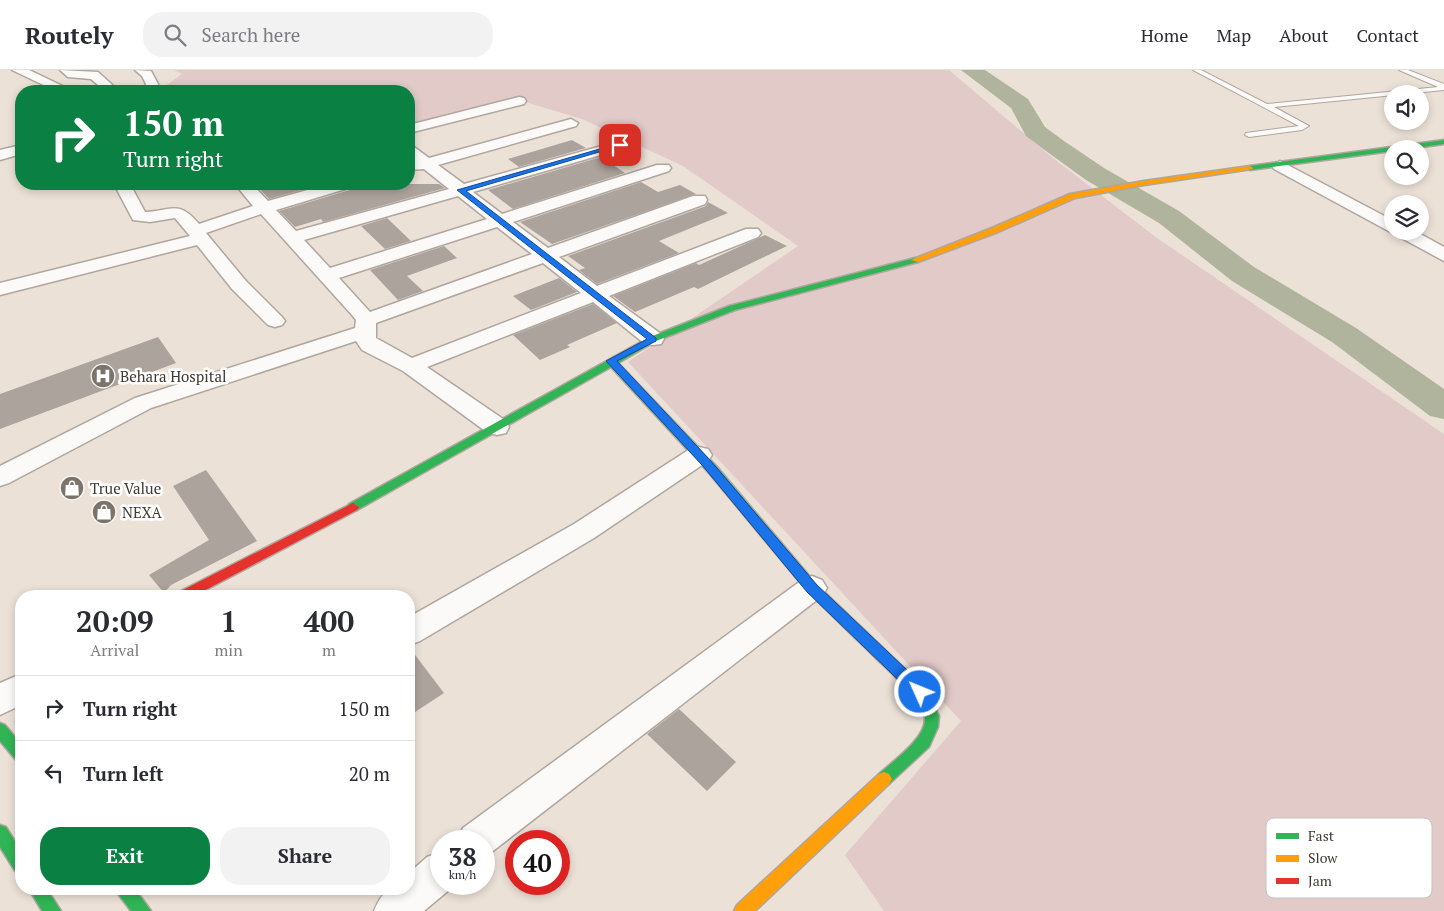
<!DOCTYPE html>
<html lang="en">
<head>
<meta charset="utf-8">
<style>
	:root { --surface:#fff; --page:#f2f2f3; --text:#2b2b33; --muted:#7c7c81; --line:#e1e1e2; --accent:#0b8043 }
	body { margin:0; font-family:"PT Serif",serif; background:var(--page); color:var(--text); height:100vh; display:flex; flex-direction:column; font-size:19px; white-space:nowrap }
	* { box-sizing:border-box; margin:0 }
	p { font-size:16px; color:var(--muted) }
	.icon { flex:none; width:28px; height:28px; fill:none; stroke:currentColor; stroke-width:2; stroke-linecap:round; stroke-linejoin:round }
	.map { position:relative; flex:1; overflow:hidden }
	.panel { position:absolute; left:15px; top:520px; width:400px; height:305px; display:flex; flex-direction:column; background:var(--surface); border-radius:20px; box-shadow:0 2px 8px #0003 }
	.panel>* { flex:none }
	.guide { position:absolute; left:15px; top:15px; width:400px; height:105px; border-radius:20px; box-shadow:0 2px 8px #0003; background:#0b8043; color:#fff; overflow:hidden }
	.fabs { position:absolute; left:1384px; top:15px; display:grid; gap:10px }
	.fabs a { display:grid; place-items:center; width:45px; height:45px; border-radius:50%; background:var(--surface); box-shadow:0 2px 8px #0003; font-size:25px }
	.speed { position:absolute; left:430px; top:760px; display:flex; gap:10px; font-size:25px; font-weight:700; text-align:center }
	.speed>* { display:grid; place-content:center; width:65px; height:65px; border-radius:50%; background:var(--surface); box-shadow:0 2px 8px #0003; line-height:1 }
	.speed small { font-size:12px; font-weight:400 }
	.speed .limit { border:8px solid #d22; background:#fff; color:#111 }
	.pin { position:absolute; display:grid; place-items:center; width:42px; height:42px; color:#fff; margin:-21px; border-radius:10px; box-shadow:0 2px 8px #0006 }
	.me { position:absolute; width:55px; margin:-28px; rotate:314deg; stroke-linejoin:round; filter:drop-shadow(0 0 4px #0008) }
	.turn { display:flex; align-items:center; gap:18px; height:105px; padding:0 25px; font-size:22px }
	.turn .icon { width:65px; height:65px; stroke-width:2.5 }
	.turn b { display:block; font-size:35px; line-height:42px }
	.eta { display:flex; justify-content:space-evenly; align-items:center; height:85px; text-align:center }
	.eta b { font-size:30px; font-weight:800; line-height:35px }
	.action { display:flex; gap:10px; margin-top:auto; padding:10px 25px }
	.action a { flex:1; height:58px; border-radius:20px; background:var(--accent); color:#fff; font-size:20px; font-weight:800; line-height:58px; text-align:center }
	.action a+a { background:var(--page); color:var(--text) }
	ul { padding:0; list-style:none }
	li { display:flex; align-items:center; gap:15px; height:65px; padding:0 25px; border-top:1px solid var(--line) }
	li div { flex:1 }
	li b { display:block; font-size:19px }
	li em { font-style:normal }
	header { display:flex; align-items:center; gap:30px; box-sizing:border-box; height:70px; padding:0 25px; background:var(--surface); border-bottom:1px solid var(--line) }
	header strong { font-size:24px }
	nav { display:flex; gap:28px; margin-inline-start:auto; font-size:18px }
	.search { width:350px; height:45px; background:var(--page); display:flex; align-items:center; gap:12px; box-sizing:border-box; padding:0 18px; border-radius:20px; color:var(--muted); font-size:19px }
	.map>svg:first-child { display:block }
	.green { fill:#e1cac8 }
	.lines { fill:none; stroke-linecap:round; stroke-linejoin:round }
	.river { fill:#b0b49c; fill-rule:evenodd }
	.building { fill:#ada39d }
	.lane-casing { stroke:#afa69e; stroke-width:2 }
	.street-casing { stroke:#afa69e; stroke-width:3 }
	.fast-casing { stroke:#afa69e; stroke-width:3 }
	.slow-casing { stroke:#afa69e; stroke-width:3 }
	.jam-casing { stroke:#afa69e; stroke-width:3 }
	.lane { fill:#fcfaf9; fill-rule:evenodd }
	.street { fill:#fcfaf9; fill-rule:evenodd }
	.fast { fill:#30b455; fill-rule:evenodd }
	.slow { fill:#ff9f0a; fill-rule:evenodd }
	.jam { fill:#e5322d; fill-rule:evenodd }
	.route { fill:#1a73e8; stroke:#114b97 }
	.labels { text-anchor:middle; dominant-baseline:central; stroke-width:5; stroke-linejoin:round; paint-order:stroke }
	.poi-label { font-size:15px; fill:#403831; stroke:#fff; text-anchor:start }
	.key { fill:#fff; stroke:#c6c3c1; stroke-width:1 }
	.key-label { font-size:14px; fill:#403831 }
</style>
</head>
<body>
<header>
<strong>Routely</strong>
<div class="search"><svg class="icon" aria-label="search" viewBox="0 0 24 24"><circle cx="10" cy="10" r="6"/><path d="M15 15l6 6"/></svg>Search here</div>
<nav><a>Home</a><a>Map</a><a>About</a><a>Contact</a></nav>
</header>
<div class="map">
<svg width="1444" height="841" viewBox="0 0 1444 841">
	<rect width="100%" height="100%" fill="#ece1d7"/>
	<polygon class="green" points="174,0 949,0 1053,88 1157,168 1444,364 1444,841 884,841 845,785 961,651 628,292 798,176 683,96 582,49 515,29 409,55 409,21 201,21 195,17 162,21 161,19 182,4"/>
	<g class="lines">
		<polygon class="river" points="961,0 985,0 1028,29 1045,57 1064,71 1104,98 1179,141 1254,197 1356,258 1444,319 1444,349 1430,346 1332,272 1232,211 1159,153 1086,110 1046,81 1026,66 1011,38"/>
	</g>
	<g class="building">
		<polygon points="572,70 586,78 519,97 508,89"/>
		<polygon points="601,87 625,103 513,139 488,120"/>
		<polygon points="641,112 658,122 680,115 696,124 552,174 520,152"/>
		<polygon points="255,114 323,114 269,129"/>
		<polygon points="356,114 439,114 445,118 323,152 321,149 295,157 279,141 353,119"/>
		<polygon points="708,132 728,143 659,171 679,183 597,214 579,200 585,198 568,186 706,136"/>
		<polygon points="387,148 411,171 385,179 361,156"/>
		<polygon points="765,165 787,176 698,219 694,217 635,242 613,226 696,193 699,195"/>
		<polygon points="444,176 457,188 407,206 423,221 398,230 370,200"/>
		<polygon points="559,208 577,222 531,240 513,226"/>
		<polygon points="593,234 617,253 567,275 570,277 540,290 513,265"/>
		<polygon points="158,267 176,293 0,359 0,324"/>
		<polygon points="206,400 257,471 171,515 164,523 149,505 209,470 173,416"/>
		<polygon points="409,577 444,623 409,646"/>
		<polygon points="679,639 736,692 707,721 647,664"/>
	</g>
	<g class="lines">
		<g class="lane-casing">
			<polygon id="lane" points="1193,0 1201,0 1267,34 1438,17 1399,0 1408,0 1444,14 1444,20 1274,37 1309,56 1302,60 1249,67 1245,65 1246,63 1299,56"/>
		</g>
		<g class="street-casing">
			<g id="street">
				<polygon points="12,0 29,0 73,21 56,21"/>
				<polygon points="60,0 98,2 119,21 105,21 91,9 68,7"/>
				<polygon points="135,0 151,1 158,14 155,21 143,21 146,14 142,6"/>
				<polygon points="519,27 524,28 526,31 524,34 409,63 409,55"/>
				<path d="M571,49l7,4 -2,3 -138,39 26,19 156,-43 7,4 -2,3 -152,44 29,22 155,-49h12l2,3 -2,3 -156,51 35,26 145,-52h12l2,4 -2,4 -146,53 38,29 149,-57h12l3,4 -3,4 -149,59 52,38 3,5 -3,5 -8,1 -8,-1 -52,-42 -166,65 79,54 3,6 -3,6 -9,2 -9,-2 -85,-62 -41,-21 -6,-9 -205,67 -142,75 -9,3v-20l135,-68 220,-70 1,-8 -4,-5 -91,-101 -55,19 40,48 36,36 3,4 -3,4 -7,2 -7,-2 -36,-36 -35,-44 -197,50v-12l190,-47 -15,-18 -25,4 -17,-2 -19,-36h16l15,28c27,-1 33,-13 54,12l54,-18 -18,-22h17l16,17 61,-17h25l-2,3 -76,23 20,21 153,-42 -25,-20 -15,1v-6l6,-2 -6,-5v-11l5,1 15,11zM458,126l29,23 -157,49 -26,-28zM497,157l35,27 -162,58 -31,-34zM543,193l38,30 -169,65 -36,-20v-15z"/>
				<polygon points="21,75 21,84 0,90 0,80"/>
				<polygon points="1280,91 1392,150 1392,161 1415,161 1444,177 1444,191 1274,99 1272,96"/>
				<polygon points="699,377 708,379 712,385 708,391 594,468 420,571 409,575 409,547 574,454 690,379"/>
				<polygon points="812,506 822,510 827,518 822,526 489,784 484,787 484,771 457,771 463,758 802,510"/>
				<polygon points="21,604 21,635 0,645 0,613"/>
				<path d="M441,782v32l14,1 -31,26h-50c9,-21 13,-22 35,-22v-16l18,-16z"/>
			</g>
		</g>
		<g class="fast-casing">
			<g id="fast">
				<polygon points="1444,70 1444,74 1408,79 1392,79 1392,81 1250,100 1247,98 1250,96"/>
				<path d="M915,188l4,2 -1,2 -183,48 -79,31 -38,22 99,104 99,117 109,104 14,28 -1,11 -9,20 -40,37 -5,2 -5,-2 -3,-5 3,-5c14,-13 47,-36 46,-56 -1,-7 -7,-15 -10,-22l-107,-104 -99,-119 -98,-106 -254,143h-8l-2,-3 2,-3 301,-167 79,-31z"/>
				<polygon points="0,653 5,655 21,674 21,692 16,690 0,671"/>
				<polygon points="0,755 6,757 21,781 21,803 15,801 0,777"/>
				<polygon points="29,819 47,819 61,841 42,841"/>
				<polygon points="117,819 135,819 151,841 131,841 119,825"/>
			</g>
		</g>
		<g class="slow-casing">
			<g id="slow">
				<polygon points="1250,96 1253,98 1252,99 1144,115 1075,128 998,162 918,192 911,190 992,158 1070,124 1144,111"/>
				<polygon points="884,702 889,704 892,709 889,714 755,841 734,841 737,835 879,704"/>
			</g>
		</g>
		<g class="jam-casing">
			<polygon id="jam" points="353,433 359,437 357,440 194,526 177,526 179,522"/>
		</g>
		<use href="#lane" class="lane"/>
		<use href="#street" class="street"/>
		<use href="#fast" class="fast"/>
		<use href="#slow" class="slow"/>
		<use href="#jam" class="jam"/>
	</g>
	<polygon class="route" points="617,74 623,75 466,121 656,268 656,271 617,291 710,390 817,515 925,617 927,622 925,626 920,628 915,626 807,522 702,395 606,291 647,269 457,120"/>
	<defs>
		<g id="hospital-disc" transform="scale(1.25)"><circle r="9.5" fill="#7c736b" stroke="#fff"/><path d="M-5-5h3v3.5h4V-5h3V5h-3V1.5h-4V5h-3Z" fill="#fff"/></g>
		<g id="shop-disc" transform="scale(1.25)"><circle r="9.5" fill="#7c736b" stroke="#fff"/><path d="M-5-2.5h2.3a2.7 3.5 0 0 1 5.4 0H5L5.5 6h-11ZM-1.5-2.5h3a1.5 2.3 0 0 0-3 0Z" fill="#fff"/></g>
	</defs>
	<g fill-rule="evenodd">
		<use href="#hospital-disc" x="103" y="306"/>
		<use href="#shop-disc" x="72" y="418"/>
		<use href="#shop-disc" x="104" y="442"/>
	</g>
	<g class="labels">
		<g class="poi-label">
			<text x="120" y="306">Behara Hospital</text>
			<text x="90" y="418">True Value</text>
			<text x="122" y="442">NEXA</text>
		</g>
	</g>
	<rect x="1266" y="748" width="166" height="80" rx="8" class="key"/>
	<rect x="1276" y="763" width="23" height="6" fill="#30b455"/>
	<rect x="1276" y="785" width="23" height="7" fill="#ff9f0a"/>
	<rect x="1276" y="808" width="23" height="6" fill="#e5322d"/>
	<g class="key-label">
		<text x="1308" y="771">Fast</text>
		<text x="1308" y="793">Slow</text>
		<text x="1308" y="816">Jam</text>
	</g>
</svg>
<div class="fabs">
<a><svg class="icon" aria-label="sound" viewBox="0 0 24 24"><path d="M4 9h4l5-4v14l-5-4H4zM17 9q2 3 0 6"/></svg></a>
<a><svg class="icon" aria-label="search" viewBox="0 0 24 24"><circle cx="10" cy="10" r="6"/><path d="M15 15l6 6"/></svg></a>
<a><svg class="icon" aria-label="layers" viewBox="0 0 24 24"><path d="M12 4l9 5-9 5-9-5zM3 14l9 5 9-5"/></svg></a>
</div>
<div class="speed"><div>38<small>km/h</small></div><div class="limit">40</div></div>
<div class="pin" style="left:620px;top:75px;background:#d93025"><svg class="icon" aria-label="arrive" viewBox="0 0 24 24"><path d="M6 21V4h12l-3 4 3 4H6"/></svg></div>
<svg class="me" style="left:920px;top:622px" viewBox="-20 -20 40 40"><circle r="17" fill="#1a73e8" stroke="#fff" stroke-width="3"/><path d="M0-11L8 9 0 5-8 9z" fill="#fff"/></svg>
<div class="guide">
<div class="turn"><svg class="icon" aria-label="right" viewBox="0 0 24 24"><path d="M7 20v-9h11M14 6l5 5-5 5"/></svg><div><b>150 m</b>Turn right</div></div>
</div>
<section class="panel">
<div class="eta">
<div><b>20:09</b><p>Arrival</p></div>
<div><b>1</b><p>min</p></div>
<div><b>400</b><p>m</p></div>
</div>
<ul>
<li><svg class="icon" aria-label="right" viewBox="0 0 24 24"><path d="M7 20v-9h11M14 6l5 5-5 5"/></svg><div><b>Turn right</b></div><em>150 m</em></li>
<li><svg class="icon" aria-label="left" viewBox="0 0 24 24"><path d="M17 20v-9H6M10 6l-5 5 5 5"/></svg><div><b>Turn left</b></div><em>20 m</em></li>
</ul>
<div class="action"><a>Exit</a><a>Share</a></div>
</section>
</div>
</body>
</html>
